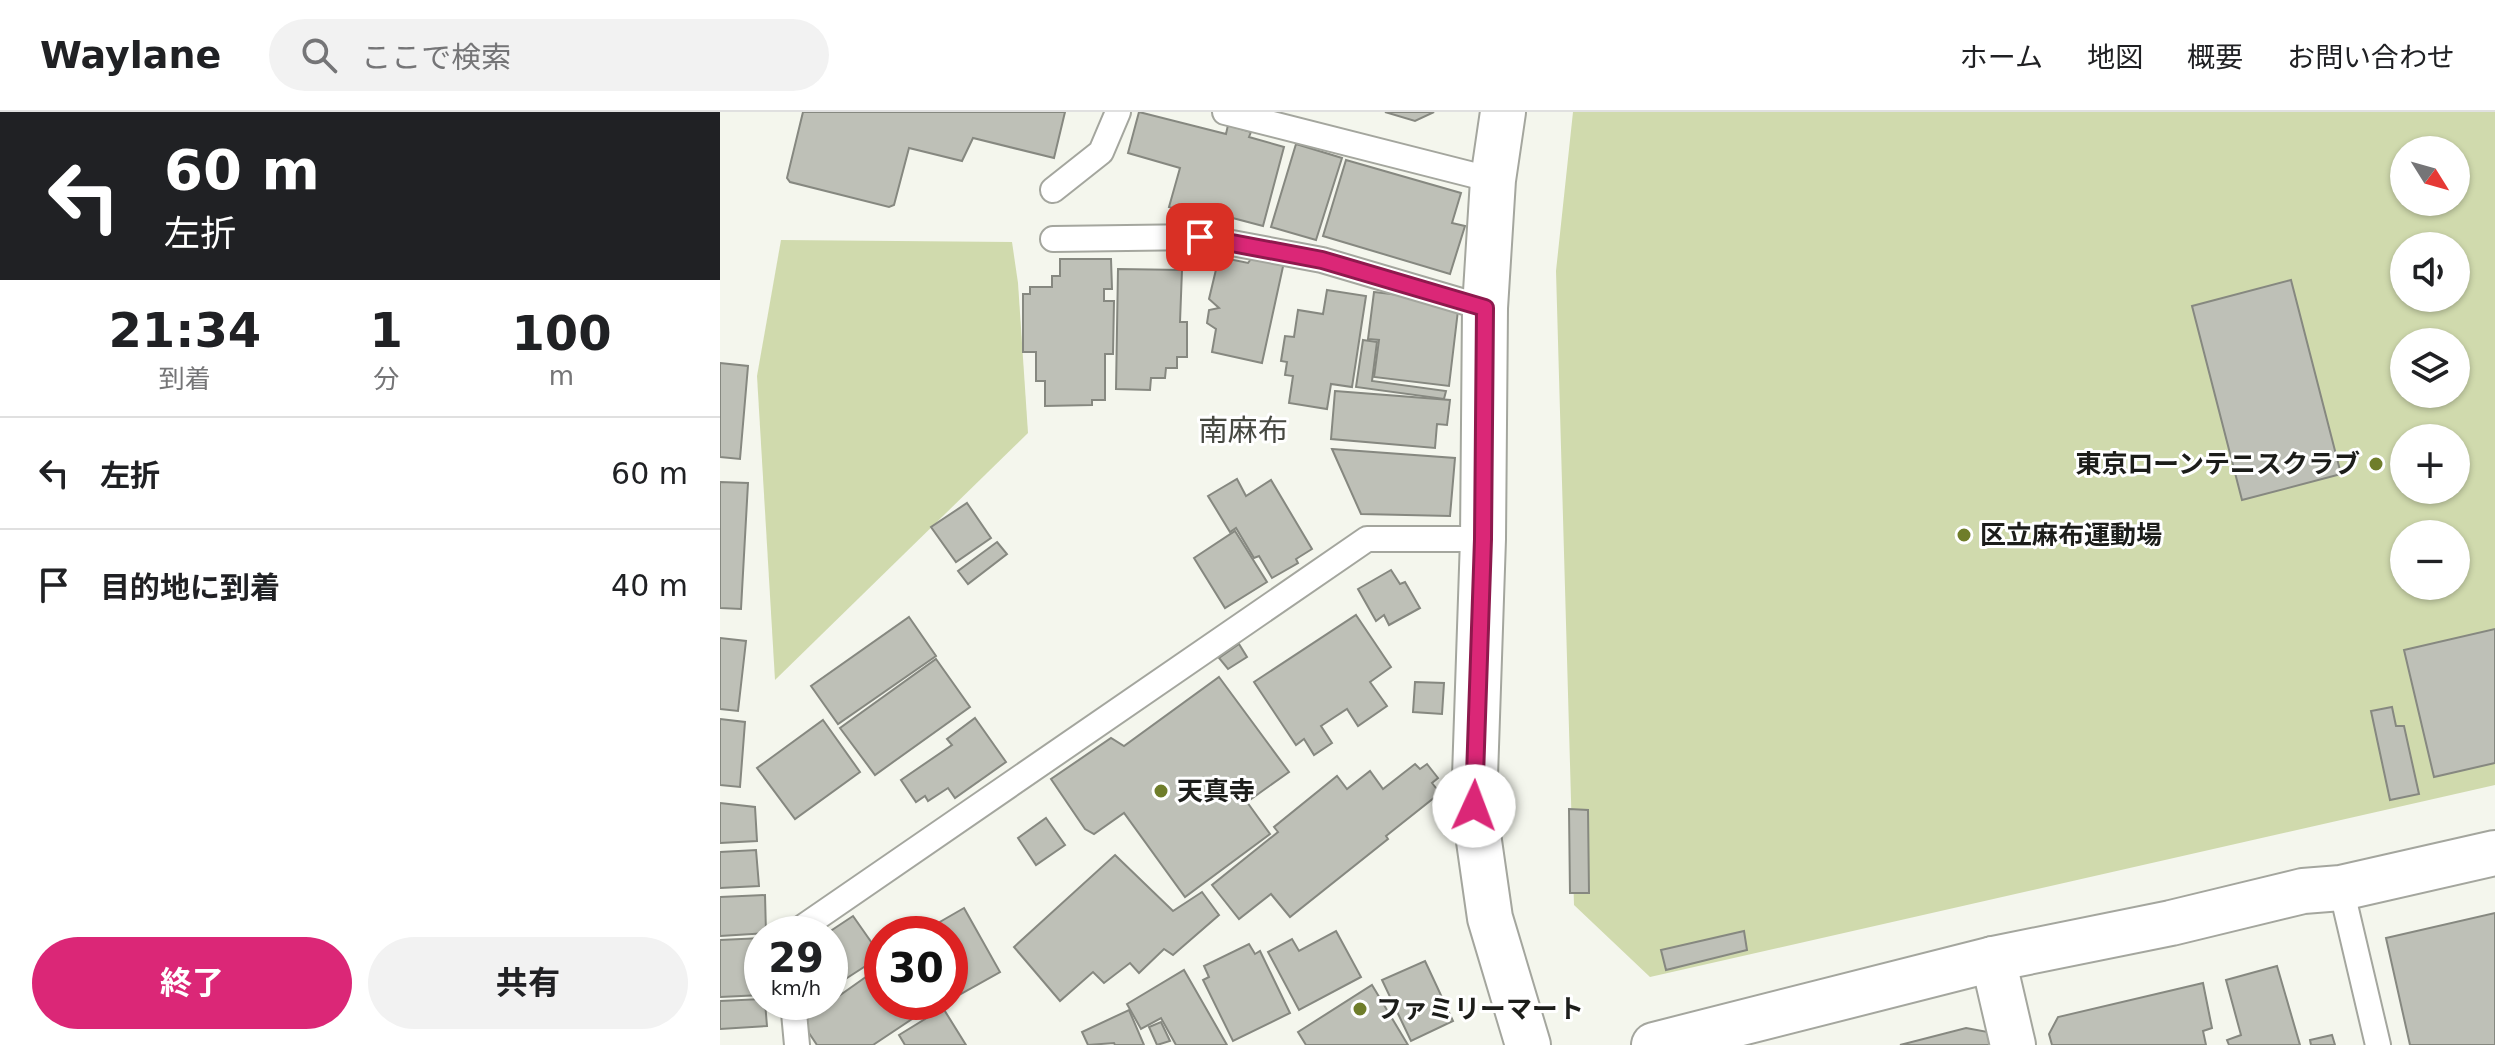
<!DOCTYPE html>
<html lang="ja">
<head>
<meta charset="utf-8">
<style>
	:root { --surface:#fff; --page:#f2f2f2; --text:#202124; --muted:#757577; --line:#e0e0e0; --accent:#db2777 }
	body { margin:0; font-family:"DejaVu Sans","Noto Sans JP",sans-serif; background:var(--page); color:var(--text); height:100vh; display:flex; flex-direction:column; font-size:30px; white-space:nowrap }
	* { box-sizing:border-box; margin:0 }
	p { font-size:26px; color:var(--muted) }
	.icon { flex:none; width:44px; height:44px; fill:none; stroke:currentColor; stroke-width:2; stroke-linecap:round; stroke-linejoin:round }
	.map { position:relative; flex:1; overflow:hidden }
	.details { display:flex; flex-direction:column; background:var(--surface); width:720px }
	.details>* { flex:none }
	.banner { background:#202124; color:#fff; overflow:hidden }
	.needle { width:52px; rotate:127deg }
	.buttons { position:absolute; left:1670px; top:24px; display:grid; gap:16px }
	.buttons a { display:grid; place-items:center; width:80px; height:80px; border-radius:50%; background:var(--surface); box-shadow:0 2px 6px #0004; font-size:40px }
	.speed { position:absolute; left:24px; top:804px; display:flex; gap:16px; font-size:40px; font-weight:700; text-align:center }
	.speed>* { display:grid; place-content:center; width:104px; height:104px; border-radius:50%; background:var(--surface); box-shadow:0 2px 6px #0004; line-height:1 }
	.speed small { font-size:20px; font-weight:400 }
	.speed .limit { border:12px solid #d22; background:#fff; color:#111 }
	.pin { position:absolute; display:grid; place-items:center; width:68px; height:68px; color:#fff; margin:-34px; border-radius:16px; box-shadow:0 4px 12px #0006 }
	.me { position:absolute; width:88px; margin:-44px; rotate:2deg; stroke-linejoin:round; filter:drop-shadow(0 0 6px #0008) }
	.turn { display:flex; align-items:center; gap:28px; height:168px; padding:0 32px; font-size:36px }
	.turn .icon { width:104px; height:104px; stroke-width:2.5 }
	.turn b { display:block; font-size:56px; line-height:68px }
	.eta { display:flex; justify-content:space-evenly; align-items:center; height:136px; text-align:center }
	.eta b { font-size:48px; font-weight:700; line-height:56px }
	.button { display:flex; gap:16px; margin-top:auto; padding:16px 32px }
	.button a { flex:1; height:92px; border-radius:48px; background:var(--accent); color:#fff; font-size:32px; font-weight:700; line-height:92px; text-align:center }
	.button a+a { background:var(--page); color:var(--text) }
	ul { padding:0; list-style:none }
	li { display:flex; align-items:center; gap:24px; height:112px; padding:0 32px; border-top:2px solid var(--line) }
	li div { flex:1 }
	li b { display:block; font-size:30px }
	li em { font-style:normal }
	header { display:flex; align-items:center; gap:48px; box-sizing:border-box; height:112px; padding:0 40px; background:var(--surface); border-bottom:2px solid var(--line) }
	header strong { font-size:38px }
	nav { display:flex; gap:44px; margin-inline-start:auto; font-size:28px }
	.search { width:560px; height:72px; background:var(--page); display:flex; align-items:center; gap:20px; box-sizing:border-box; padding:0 28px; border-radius:44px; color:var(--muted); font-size:30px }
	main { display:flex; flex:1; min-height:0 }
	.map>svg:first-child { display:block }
	.green { fill:#d0daad; fill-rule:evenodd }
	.building { fill:#bec0b7; stroke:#868880; stroke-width:2 }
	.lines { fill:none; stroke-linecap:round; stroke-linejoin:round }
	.service-casing { stroke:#a4a69e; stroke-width:28 }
	.minor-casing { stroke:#a4a69e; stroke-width:48 }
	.tertiary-casing { stroke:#a4a69e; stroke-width:48 }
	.service { stroke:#fff; stroke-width:24 }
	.minor { stroke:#fff; stroke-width:44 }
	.tertiary { stroke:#fff; stroke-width:44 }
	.route-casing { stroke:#8e194d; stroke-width:20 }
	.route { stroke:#db2777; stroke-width:14 }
	.poi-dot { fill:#6f7d2a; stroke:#fff; stroke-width:3 }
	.labels { text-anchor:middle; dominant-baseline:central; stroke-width:6; stroke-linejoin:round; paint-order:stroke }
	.poi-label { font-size:26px; font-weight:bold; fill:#1c1d1a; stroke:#fff; text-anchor:start }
	.quarter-label { font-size:30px; fill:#464841; stroke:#fff }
</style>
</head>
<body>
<header>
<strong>Waylane</strong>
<div class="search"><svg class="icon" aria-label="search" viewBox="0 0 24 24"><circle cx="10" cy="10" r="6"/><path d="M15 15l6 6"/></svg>ここで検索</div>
<nav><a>ホーム</a><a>地図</a><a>概要</a><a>お問い合わせ</a></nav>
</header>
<main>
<section class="details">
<div class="banner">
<div class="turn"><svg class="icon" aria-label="left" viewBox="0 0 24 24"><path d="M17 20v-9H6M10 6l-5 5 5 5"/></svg><div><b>60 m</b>左折</div></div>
</div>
<div class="eta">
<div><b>21:34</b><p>到着</p></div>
<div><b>1</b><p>分</p></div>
<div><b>100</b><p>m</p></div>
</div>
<ul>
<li><svg class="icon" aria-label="left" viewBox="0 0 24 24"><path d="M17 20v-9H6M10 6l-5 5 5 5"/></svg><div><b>左折</b></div><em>60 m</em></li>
<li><svg class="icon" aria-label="arrive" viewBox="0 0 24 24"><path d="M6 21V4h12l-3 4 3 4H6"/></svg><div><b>目的地に到着</b></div><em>40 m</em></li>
</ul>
<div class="button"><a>終了</a><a>共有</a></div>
</section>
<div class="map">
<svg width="1775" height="933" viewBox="0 0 1775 933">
	<rect width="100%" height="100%" fill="#f4f6ed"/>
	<g class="green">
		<path d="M853,0h922v673l-845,192 -76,-72 -18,-634zM1684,38h52v52h-52zM1684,134h52v52h-52zM1684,230h52v52h-52zM1684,326h52v52h-52zM1684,422h52v52h-52z"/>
		<polygon points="61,128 292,130 298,171 308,321 55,568 37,264"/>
	</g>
	<g class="building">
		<polygon points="83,0 345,0 334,46 253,26 242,49 189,36 174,93 169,95 70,70 67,66"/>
		<polygon points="419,0 506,22 508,13 531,20 529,25 564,35 543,114 505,104 503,110 449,95 460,56 408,41"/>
		<polygon points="665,0 714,0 695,9"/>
		<polygon points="576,32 622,46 596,128 551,115"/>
		<polygon points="626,48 741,81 732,111 745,114 730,162 603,124"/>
		<polygon points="534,143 564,150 542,251 492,240 496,217 487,211 489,198 499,196 489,187 499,145 528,151"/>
		<polygon points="340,147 391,147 392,177 384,177 384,189 394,189 393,242 385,242 385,288 372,288 372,293 325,294 325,269 316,269 316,240 303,240 303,182 310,182 310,175 332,175 332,164 340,164"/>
		<polygon points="398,157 462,158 460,210 467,210 467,245 457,245 457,256 446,256 445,266 431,266 430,278 396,277"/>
		<polygon points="1571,168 1621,362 1522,388 1472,194"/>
		<polygon points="607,178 646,184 632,275 611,272 607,297 569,291 573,264 565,263 567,250 561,249 565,224 574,225 578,198 603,202"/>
		<polygon points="654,180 739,190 729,274 654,265 659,228 648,227"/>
		<polygon points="643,228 657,230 652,269 726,279 724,287 636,275"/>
		<polygon points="0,251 28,254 20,347 0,345"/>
		<polygon points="615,279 730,288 727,313 717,312 715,336 611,327"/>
		<polygon points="612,337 735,346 730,404 641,402"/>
		<polygon points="517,367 526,384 551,368 592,437 576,447 578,451 552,466 539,444 534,446 516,416 510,420 488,384"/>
		<polygon points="0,370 28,371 21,497 0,496"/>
		<polygon points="247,391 271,426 236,450 211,415"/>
		<polygon points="515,419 547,470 505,496 474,446"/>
		<polygon points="277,430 287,442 248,472 238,459"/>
		<polygon points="671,458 680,472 685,470 700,496 669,513 664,503 656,509 638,477"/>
		<polygon points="636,503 671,555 650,570 667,594 638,614 627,597 601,614 612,631 594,643 584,627 576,633 534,570"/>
		<polygon points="189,505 216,544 118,612 91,574"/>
		<polygon points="1775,517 1775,651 1714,665 1684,538"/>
		<polygon points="0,526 26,529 18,599 0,597"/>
		<polygon points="519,532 527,545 508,557 499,546"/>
		<polygon points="216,547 250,595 155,663 120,616"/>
		<polygon points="499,565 569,660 527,690 550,722 465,785 404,701 374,722 365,717 331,667 391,626 404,634"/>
		<polygon points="695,570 724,571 722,602 693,600"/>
		<polygon points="1672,595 1676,614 1684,614 1699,682 1670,688 1651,599"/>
		<polygon points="255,606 286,650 235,686 228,676 208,689 205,684 196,690 181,668 232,633 227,627"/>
		<polygon points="0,607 25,610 20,675 0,673"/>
		<polygon points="103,608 140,660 75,707 37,656"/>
		<polygon points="695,652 700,657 707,652 718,666 712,671 720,681 666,724 668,727 570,805 551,782 519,807 492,773 558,720 554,715 617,664 627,677 650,659 663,677"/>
		<polygon points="0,691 35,695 37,729 0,731"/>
		<polygon points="849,697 868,698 869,781 850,781"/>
		<polygon points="326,706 345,733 316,753 298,726"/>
		<polygon points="36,738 39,774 0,776 0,740"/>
		<polygon points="395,743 453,799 482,780 499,803 453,843 444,837 419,861 410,851 384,871 373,860 340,889 294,835"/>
		<polygon points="45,783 46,821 0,824 0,785"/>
		<polygon points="244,796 280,860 230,888 230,822 199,822"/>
		<polygon points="1775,801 1775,933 1690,933 1666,826"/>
		<polygon points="133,804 161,844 110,877 110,822 106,822"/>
		<polygon points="616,819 641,865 579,898 548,840 572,827 579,839"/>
		<polygon points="1024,819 1027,838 946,858 941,838"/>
		<polygon points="42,826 42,883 0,885 0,828"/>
		<polygon points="529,832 535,842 540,839 570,901 513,929 483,868 489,865 484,854"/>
		<polygon points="705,849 733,909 691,929 662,868"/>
		<polygon points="1557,854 1580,933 1509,933 1507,928 1521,923 1506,868"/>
		<polygon points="157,857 162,863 162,890 183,890 195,905 153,933 97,933 89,921 85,908"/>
		<polygon points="464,858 507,933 456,933 441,906 421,917 407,892"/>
		<polygon points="1483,871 1492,916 1483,919 1486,933 1332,933 1329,922 1338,905"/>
		<polygon points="652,873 688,933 586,933 578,920"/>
		<polygon points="42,887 42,890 45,890 47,914 0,917 0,889"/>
		<polygon points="191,890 226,890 199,905"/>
		<polygon points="223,896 246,933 185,933 179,923"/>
		<polygon points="409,898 424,933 395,933 394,931 368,933 362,920"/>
		<polygon points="441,910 450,929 437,933 429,915"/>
		<polygon points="1246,916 1268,920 1271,933 1180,933"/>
		<polygon points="1612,923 1615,933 1591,933 1590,928"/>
	</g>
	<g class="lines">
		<g class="service-casing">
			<g id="service">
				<polyline points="505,0 773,68"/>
				<polyline points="333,78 381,40 398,0"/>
				<polyline points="333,127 480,125 602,148 765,196"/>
				<polyline points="1621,776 1658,933"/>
				<polyline points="73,822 647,427 763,427"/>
				<polyline points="73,890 77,933"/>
			</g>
		</g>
		<g class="minor-casing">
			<g id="minor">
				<polyline points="783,0 773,68 765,196 763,427 754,694 770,806 808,933"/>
				<polyline points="1273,847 1293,933"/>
			</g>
		</g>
		<g class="tertiary-casing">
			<polyline id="tertiary" points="934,933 1273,847 1451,811 1583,779 1621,776 1775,741"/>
		</g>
		<use href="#service" class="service"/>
		<use href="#minor" class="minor"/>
		<use href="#tertiary" class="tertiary"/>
	</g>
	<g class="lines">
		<g class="route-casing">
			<polyline id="route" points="480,125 602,148 765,196 763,427 754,694"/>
		</g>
		<use href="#route" class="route"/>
	</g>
	<g class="poi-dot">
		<circle cx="1656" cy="352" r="8"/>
		<circle cx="1244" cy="423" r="8"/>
		<circle cx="441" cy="679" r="8"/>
		<circle cx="640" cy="897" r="8"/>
	</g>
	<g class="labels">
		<g class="poi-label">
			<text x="1640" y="352" text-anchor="end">東京ローンテニスクラブ</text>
			<text x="1260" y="423">区立麻布運動場</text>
			<text x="457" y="679">天真寺</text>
			<text x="656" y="897">ファミリーマート</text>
		</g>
		<g class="quarter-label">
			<text x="523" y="318">南麻布</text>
		</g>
	</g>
</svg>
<div class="buttons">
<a><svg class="needle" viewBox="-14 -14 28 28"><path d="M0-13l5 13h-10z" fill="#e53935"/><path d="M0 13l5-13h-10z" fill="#757577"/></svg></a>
<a><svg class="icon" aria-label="sound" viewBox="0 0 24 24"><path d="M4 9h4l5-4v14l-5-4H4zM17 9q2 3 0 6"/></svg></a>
<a><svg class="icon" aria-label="layers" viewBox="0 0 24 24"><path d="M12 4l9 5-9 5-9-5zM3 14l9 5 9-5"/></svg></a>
<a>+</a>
<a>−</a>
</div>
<div class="speed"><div>29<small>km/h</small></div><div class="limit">30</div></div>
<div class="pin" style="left:480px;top:125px;background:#d93025"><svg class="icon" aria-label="arrive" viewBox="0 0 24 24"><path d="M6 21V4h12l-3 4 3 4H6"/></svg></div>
<svg class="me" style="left:754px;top:694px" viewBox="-20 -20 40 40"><circle r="19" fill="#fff"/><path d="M0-13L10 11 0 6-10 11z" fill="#db2777"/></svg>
</div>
</main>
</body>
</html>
